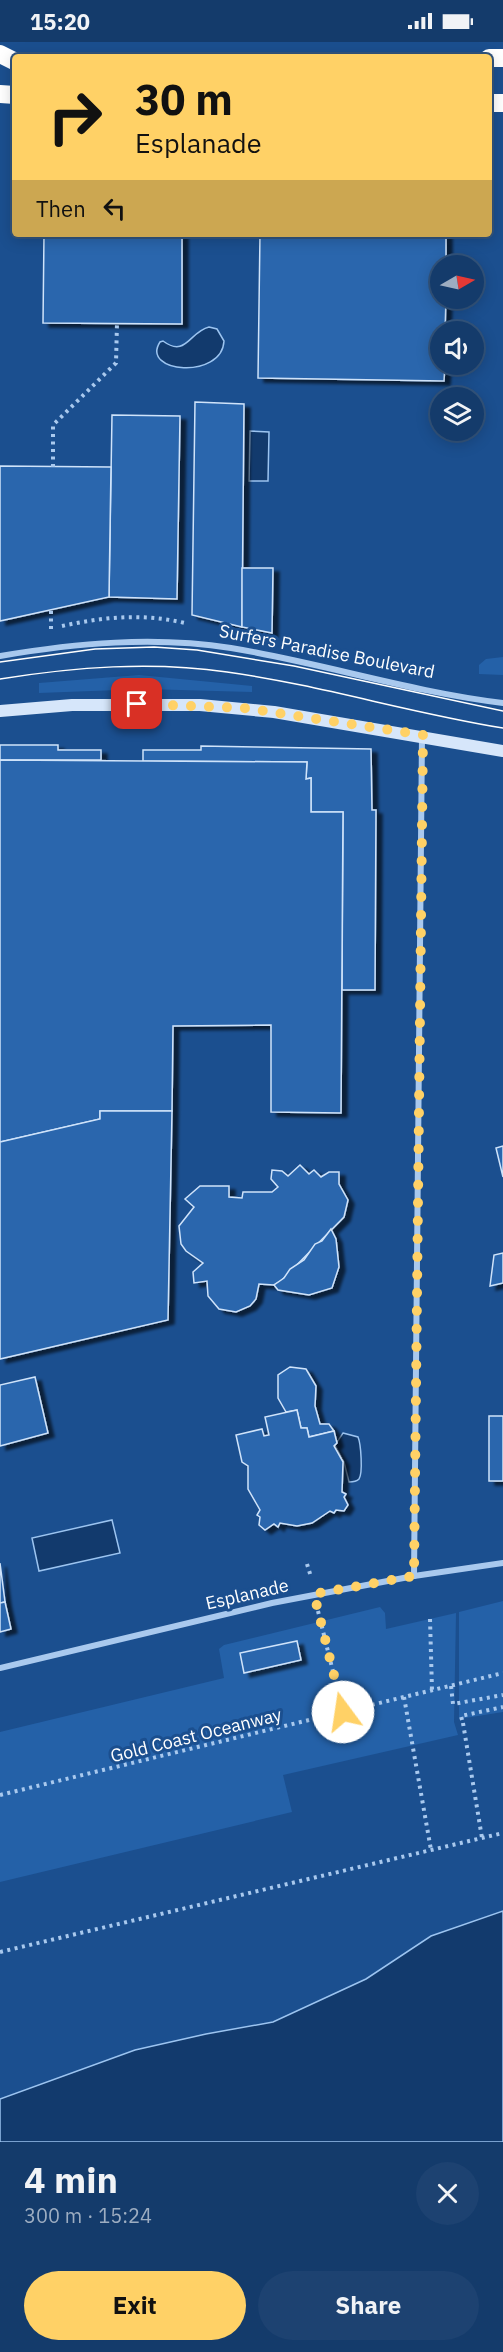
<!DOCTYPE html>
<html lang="en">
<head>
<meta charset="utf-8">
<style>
	:root { --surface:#143b6b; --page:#1d4271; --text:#f1f3f6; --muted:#9dadc1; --line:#33557e; --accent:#ffd166 }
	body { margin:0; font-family:"IBM Plex Sans",sans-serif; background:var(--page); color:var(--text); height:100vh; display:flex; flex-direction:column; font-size:22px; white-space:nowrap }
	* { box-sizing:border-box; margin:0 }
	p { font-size:20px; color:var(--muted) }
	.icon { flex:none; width:33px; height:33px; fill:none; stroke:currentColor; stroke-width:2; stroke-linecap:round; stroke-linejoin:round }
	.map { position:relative; height:2100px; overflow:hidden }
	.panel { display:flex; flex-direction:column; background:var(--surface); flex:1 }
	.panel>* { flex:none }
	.hud { position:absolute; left:12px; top:12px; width:480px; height:183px; border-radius:6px; box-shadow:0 3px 15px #0003,0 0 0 2px var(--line); background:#ffd166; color:#111; overflow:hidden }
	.needle { width:39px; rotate:81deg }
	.buttons { position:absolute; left:430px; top:213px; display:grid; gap:12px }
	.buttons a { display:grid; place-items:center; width:54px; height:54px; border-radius:50%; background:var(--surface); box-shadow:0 3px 15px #0003,0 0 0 2px var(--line); font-size:30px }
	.pin { position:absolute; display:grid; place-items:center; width:51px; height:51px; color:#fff; margin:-26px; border-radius:12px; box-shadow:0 3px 9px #0006 }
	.me { position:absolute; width:66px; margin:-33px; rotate:346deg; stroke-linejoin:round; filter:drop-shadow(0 0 4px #0008) }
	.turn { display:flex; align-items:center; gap:21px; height:126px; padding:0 24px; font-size:27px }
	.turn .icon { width:78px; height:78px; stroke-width:2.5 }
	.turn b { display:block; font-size:42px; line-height:51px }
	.then { display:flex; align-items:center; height:57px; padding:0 24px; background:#0003; gap:12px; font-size:22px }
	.round { display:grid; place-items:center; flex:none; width:63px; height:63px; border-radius:32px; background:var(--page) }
	.summary { display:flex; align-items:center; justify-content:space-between; height:102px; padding:0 24px }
	h1 { font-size:36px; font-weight:700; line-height:45px }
	.button { display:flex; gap:12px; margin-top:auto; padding:12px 24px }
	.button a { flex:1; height:69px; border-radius:36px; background:var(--accent); color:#111; font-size:24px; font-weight:700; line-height:69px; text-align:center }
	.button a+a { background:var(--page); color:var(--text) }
	.status { display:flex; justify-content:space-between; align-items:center; height:42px; padding:0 30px; background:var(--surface); direction:ltr }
	.status svg { height:16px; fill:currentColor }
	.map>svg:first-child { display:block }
	.green { fill:#2461a8 }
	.water { fill:#123a6d; stroke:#9cc4f0; stroke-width:1.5 }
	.building { fill:#2a66ad; stroke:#cfe3fa; stroke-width:1.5; filter:url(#shadow) }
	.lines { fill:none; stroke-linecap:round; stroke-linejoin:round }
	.path { stroke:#a9c9ee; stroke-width:4; stroke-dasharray:3 4.5; stroke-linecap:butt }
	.street { stroke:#a9c9ee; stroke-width:6 }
	.secondary { stroke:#d6e6fa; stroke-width:12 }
	.highway { stroke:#fff; stroke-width:18 }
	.tram { stroke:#fff; stroke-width:1.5 }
	.route { stroke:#ffd166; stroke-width:10; stroke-dasharray:0 18 }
	.labels { text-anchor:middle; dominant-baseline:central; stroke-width:6; stroke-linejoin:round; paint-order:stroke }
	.street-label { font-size:18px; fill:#fff; stroke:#1b4f8f }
</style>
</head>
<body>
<div class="status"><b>15:20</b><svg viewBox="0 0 49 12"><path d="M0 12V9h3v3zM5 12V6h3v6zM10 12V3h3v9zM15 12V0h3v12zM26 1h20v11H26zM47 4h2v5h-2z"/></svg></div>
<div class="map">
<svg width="503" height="2100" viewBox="0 0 503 2100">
	<defs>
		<filter id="shadow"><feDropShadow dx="6" dy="4" stdDeviation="1.5" flood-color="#0009"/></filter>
	</defs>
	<rect width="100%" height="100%" fill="#1b4f8f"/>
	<g class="green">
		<polygon points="503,615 503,633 479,632 479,623 486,617"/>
		<polygon points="139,633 252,644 252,650 144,647 39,651 39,641"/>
		<polygon points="503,1559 503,1670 459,1677 459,1570"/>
		<polygon points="380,1565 385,1571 386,1587 456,1571 454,1680 458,1693 283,1733 292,1770 0,1840 0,1690 224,1636 219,1607 224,1603"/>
	</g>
	<g class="water">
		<path d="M209,285l8,2 7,12c-2,39 -84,32 -64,1l3,-1c23,17 26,-9 46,-14z"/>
		<polygon points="250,389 269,390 268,439 249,439"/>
		<path d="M343,1391l15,4c3,7 5,36 1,42 -2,2 -6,3 -10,3l-5,-20 -9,-17z"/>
		<polygon points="112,1478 120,1511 39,1529 32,1496"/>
		<polygon points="503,1869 503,2100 0,2100 0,2057 135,2008 206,1992 273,1980 366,1937 431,1894"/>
	</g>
	<g class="building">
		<polygon points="44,192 182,192 182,282 43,281"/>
		<polygon points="260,192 446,192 446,224 441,224 441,256 446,256 445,290 441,290 441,322 445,322 444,339 258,336"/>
		<polygon points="195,360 244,362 242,585 192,573"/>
		<polygon points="112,373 180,374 177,557 109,555"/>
		<polygon points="0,424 111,425 109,555 0,579"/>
		<polygon points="242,526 273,526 272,591 242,585"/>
		<polygon points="0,703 58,703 58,708 101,708 101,718 0,718"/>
		<polygon points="201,704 371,707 372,768 376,768 375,948 342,948 343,770 311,770 311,736 306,737 307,720 143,719 143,708 201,708"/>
		<polygon points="0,718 307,720 306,737 311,736 311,770 343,770 341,1071 271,1070 271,983 173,984 172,1069 100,1069 100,1077 0,1100"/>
		<polygon points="100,1069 172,1069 168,1278 0,1317 0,1100 100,1077"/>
		<polygon points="503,1104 503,1135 496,1106"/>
		<polygon points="300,1123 309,1132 314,1128 321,1135 329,1130 339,1130 339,1142 348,1158 344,1175 280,1240 274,1243 259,1242 256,1257 250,1264 236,1270 219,1267 208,1254 207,1239 194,1241 193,1230 203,1221 186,1209 181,1202 179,1184 194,1165 185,1157 200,1144 229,1144 229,1155 242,1156 243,1150 272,1150 278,1145 271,1137 272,1128 282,1129 288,1134"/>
		<polygon points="331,1187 336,1197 339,1225 332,1246 309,1253 278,1248 274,1243 284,1236 290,1227 304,1218 315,1202 322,1199"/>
		<polygon points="503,1211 503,1241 490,1244 494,1213"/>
		<polygon points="290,1325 306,1327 316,1344 315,1364 320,1382 329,1382 334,1389 309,1395 307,1386 301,1386 297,1368 286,1370 278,1356 278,1333"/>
		<polygon points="35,1335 48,1391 0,1404 0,1343"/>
		<polygon points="297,1368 301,1386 307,1386 309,1395 334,1389 337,1401 334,1404 343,1420 342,1450 346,1452 344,1455 348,1463 344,1469 336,1468 334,1471 330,1469 312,1481 297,1484 280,1481 278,1485 274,1482 265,1488 259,1483 260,1475 257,1473 260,1468 248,1447 248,1424 242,1420 236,1393 262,1387 264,1394 269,1393 265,1375"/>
		<rect x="489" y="1374" width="14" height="65"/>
		<polygon points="0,1521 5,1560 0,1561"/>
		<polygon points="5,1560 11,1587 0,1590 0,1561"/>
		<polygon points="297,1599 301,1618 244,1631 240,1611"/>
	</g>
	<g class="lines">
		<g class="path">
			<polyline points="53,425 53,383 116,321 117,281"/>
			<polyline points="51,569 51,587"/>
			<path d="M62,584c41,-9 81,-13 123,-3"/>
			<polyline points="307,1522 311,1535"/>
			<polyline points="318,1569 343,1670"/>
			<polyline points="430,1577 432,1648"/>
			<polyline points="451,1644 453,1662 503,1653"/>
			<polyline points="404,1655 431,1808"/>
			<polyline points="462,1678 461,1674 503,1665"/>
			<polyline points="463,1681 482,1796"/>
			<polyline points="0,1753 503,1631"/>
			<polyline points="0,1910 503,1791"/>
		</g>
		<g class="street">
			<path d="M0,614c76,-13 154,-20 231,-8 91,15 180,44 272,55"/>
			<polyline points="414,1534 422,694"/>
			<polyline points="0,1626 272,1561 414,1534 503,1521"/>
		</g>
		<polyline class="secondary" points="0,669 72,663 200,663 274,670 503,709"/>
		<g class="highway">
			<polyline points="0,12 14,19"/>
			<polyline points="489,16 503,16"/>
			<polyline points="0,52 15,53"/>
			<polyline points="489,61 503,61"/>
		</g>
		<g class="tram">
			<polyline points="0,620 95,607 154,605 197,608 294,624 503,669"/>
			<path d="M0,637c75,-12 151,-18 227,-7 93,13 183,41 276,56"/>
		</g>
	</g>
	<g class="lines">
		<polyline class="route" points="137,662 244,666 423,693 414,1534 314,1552 343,1670"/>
	</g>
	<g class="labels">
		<g class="street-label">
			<text transform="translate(327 609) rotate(11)">Surfers Paradise Boulevard</text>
			<text transform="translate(247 1552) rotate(-13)">Esplanade</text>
			<text transform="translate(196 1693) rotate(-14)">Gold Coast Oceanway</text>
		</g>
	</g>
</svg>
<div class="buttons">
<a><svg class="needle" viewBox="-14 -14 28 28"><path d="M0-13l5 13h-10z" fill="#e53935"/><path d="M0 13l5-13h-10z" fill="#9dadc1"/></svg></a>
<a><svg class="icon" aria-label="sound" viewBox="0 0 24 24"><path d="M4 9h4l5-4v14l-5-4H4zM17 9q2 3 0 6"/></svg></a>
<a><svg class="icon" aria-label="layers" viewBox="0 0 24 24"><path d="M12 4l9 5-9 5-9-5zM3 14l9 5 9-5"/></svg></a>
</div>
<div class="pin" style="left:137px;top:662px;background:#d93025"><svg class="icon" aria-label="arrive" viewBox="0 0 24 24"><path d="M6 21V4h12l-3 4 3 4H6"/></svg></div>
<svg class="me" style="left:343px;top:1670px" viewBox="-20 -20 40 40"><circle r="19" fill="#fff"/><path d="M0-13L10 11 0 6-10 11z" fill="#ffd166"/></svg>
<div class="hud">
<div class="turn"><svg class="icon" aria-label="right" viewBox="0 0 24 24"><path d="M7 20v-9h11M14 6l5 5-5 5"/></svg><div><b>30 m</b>Esplanade</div></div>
<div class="then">Then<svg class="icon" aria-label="left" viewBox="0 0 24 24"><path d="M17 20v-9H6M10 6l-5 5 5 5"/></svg></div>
</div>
</div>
<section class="panel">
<div class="summary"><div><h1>4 min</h1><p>300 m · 15:24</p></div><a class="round"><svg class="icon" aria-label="close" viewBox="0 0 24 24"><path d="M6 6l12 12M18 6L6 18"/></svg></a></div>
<div class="button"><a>Exit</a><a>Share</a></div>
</section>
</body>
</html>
